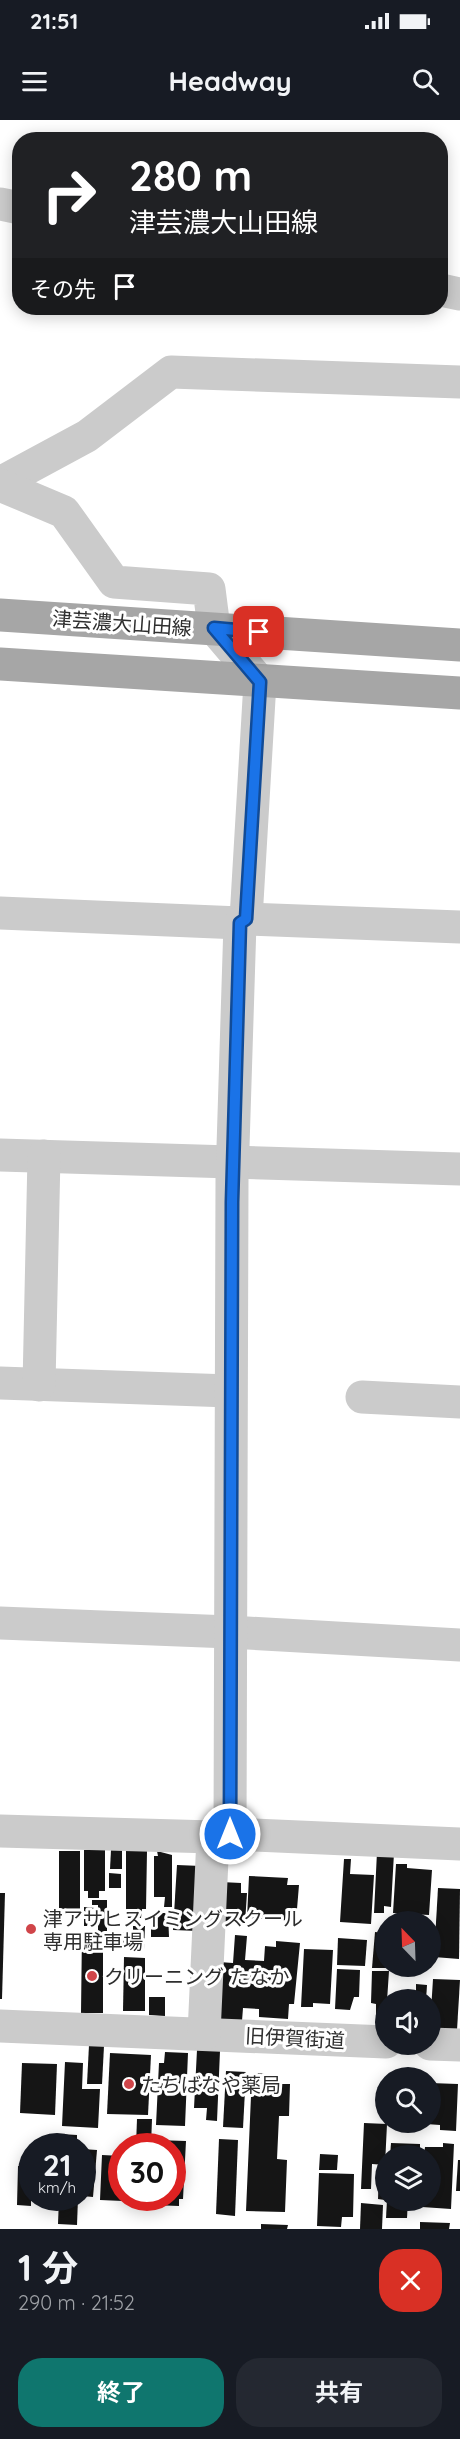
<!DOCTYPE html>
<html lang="ja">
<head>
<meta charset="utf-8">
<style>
	:root { --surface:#171b24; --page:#242831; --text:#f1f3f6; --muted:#9ea1a6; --accent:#0f766e }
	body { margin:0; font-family:Quicksand,"Noto Sans JP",sans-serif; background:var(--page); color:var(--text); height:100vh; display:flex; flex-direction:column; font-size:22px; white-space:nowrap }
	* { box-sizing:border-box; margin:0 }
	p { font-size:20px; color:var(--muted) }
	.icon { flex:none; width:33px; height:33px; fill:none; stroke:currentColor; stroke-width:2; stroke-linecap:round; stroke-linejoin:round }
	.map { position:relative; height:2109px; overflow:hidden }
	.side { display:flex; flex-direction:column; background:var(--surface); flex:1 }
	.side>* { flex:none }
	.guide { position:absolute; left:12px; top:12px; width:436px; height:183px; border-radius:24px; box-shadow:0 3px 15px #0003; background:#202124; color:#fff; overflow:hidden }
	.needle { width:39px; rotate:337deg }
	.controls { position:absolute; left:375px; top:1791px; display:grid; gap:12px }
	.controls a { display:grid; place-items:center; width:66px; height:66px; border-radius:50%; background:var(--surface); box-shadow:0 3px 15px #0003; font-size:30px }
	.speed { position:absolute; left:18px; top:2013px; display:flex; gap:12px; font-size:30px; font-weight:700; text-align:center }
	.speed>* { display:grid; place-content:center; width:78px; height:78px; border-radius:50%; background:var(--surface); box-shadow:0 3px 15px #0003; line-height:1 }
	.speed small { font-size:15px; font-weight:400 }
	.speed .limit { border:9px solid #d22; background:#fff; color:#111 }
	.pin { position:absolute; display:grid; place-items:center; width:51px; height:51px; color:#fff; margin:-26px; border-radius:12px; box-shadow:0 3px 9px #0006 }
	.me { position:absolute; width:66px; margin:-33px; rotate:0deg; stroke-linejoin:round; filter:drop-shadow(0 0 4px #0008) }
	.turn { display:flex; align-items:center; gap:21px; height:126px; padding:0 18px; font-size:27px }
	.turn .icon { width:78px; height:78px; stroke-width:2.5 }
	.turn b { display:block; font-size:42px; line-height:51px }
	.then { display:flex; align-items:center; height:57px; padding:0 18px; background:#0003; gap:12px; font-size:22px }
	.round { display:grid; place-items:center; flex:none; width:63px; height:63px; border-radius:24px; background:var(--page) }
	.overview { display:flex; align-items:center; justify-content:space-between; height:102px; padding:0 18px }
	h1 { font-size:36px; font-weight:700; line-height:45px }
	.button { display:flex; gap:12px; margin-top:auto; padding:12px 18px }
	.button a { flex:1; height:69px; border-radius:24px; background:var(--accent); color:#fff; font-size:24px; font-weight:700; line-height:69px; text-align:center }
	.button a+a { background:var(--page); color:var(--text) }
	.status { display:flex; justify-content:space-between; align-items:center; height:42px; padding:0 30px; background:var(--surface); direction:ltr }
	.status svg { height:16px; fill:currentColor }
	header { display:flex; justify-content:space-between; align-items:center; height:78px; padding:0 18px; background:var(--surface); font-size:27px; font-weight:700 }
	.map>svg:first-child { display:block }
	.building { fill:#151515 }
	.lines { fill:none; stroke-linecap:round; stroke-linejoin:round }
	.minor { stroke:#cbcbcb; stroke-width:33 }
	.major { stroke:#a6a6a6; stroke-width:33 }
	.route-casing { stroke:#114b97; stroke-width:15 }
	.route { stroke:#1a73e8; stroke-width:10 }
	.poi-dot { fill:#d04549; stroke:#fff; stroke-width:2 }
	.labels { text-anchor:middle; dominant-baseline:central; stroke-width:6; stroke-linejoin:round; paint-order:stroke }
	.street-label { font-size:20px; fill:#2e2e2e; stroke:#fff }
	.poi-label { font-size:20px; fill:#2e2e2e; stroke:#fff; text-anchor:start }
</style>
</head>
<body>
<div class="status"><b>21:51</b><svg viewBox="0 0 49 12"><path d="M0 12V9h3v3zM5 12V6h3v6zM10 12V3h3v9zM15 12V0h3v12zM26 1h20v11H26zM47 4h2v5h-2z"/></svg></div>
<header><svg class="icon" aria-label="menu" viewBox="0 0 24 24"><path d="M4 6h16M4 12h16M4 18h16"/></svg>Headway<svg class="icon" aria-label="search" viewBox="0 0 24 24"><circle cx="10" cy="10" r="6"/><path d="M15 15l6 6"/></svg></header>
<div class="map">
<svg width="460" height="2109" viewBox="0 0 460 2109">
	<rect width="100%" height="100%" fill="#fff"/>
	<g class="building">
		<polygon points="84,1730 105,1730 105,1771 99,1771 99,1778 88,1778 88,1771 84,1771"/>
		<polygon points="111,1730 122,1730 122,1749 110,1749"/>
		<polygon points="126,1730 147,1731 146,1789 142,1789 141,1798 128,1798 126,1790"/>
		<rect x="59" y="1731" width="21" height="64"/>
		<polygon points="157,1731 172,1735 172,1787 164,1787 165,1777 154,1777 154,1736 158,1736"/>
		<polygon points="377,1732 394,1733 391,1787 384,1786 384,1793 374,1793"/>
		<polygon points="344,1739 351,1739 350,1754 374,1755 371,1804 340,1802"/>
		<polygon points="396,1744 407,1744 407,1748 432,1750 429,1795 393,1793"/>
		<polygon points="177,1745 201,1746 198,1811 173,1810"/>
		<polygon points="109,1753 121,1754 121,1768 109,1768"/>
		<polygon points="249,1756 288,1758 287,1765 299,1765 296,1801 247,1798"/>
		<polygon points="221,1762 241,1763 241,1773 247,1773 245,1803 219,1801"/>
		<polygon points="438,1768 460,1769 459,1839 434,1837"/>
		<polygon points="0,1773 5,1773 2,1879 0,1879"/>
		<polygon points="92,1780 107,1780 107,1814 98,1814 98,1785 92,1785"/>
		<polygon points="84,1787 95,1788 94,1806 84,1806"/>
		<polygon points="151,1793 168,1793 169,1817 151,1817"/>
		<polygon points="133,1806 145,1806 144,1829 123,1829 123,1812 133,1812"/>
		<polygon points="82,1811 90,1811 90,1820 103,1820 103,1893 81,1893"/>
		<polygon points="375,1812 385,1813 386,1848 372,1848"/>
		<polygon points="235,1815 247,1816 245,1840 264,1841 265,1826 276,1827 276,1821 300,1823 294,1884 289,1884 288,1899 259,1897 259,1889 243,1888 242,1901 216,1899 219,1842 233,1843"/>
		<polygon points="338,1818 367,1820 365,1846 337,1845"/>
		<polygon points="304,1829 333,1830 330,1884 313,1883 313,1887 301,1887"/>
		<polygon points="124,1837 145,1838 145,1891 123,1891"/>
		<polygon points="337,1849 360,1850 359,1877 354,1877 350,1890 335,1889"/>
		<polygon points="372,1851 389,1851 386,1896 376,1896 376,1884 371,1883"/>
		<polygon points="433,1859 460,1860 457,1910 430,1908"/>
		<polygon points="416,1864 427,1865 426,1880 416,1880"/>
		<polygon points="149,1877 165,1877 165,1896 149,1895"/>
		<polygon points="89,1925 104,1926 102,1964 87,1964"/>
		<polygon points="197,1930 220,1931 217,2001 206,2000 207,1988 194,1988"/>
		<polygon points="165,1932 188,1933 185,2006 156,2005 159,1943 164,1943"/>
		<polygon points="110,1933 151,1935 148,1995 107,1994"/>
		<polygon points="65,1942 83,1943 82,1969 100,1969 98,2008 62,2006"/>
		<polygon points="22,1943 57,1944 55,1995 20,1993"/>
		<polygon points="226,1951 246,1952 243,2008 223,2007"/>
		<polygon points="252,1953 270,1954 270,1964 290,1964 289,1996 279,1996 277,2039 287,2040 285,2092 246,2091"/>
		<polygon points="430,1963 458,1964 456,2011 440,2010 440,2005 426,2004 430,2002"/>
		<polygon points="137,1999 152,1999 151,2026 136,2026"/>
		<polygon points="364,2003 387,2004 385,2045 372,2044 371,2069 361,2069"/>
		<polygon points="61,2014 77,2015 77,2025 60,2024"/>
		<polygon points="219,2019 238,2020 235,2096 216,2094"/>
		<polygon points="155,2020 186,2021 183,2079 179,2079 179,2086 152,2085 152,2078 172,2078 172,2026 155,2026"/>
		<polygon points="391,2023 420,2024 420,2036 390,2036"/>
		<polygon points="443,2023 454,2024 451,2089 422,2087 422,2080 430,2080 430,2036 424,2036 425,2027 443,2027"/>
		<polygon points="82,2029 97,2030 93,2077 82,2076"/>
		<polygon points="320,2034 338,2035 337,2050 319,2050"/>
		<polygon points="102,2035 122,2036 122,2078 147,2078 146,2082 100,2080"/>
		<polygon points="458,2040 460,2040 460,2071 456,2071"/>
		<polygon points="18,2046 32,2047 32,2078 55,2078 55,2082 31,2081 31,2086 17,2085"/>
		<polygon points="379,2049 386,2049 385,2080 378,2079"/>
		<polygon points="319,2053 354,2054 353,2097 342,2097 341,2107 317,2106"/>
		<polygon points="59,2078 78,2078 77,2105 58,2104"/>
		<polygon points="387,2080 408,2080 407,2098 386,2098"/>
		<polygon points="361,2083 383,2085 382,2109 360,2109"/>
		<polygon points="420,2102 450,2103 449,2109 420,2109"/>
		<polygon points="261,2104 288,2105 287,2109 261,2109"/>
	</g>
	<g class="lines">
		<g class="minor">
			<polyline points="0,84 20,88"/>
			<polyline points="441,170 460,174"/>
			<polyline points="0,363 87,316 171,252 460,262"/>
			<polyline points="0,365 64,392 114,462 209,469 214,508 260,562 246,799"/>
			<polyline points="0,793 240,803 246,799 460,807"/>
			<polyline points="0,1035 460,1049"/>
			<polyline points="0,1263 230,1271"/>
			<polyline points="39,1265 44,1036"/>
			<polyline points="362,1277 460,1282"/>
			<polyline points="0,1503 230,1512 460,1525"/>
			<polyline points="0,1711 213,1717 230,1714 460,1724"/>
			<polyline points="230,1714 232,1059 240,803"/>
			<polyline points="0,1906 386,1922"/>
			<polyline points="204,1914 213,1717"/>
			<polyline points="430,1924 460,1925"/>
		</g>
		<g class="major">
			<polyline points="0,495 460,525"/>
			<polyline points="0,544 460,573"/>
		</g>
	</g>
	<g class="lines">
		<g class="route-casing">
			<polyline id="route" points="230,1714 232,1082 240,803 246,799 260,562 214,508 259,512"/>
		</g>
		<use href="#route" class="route"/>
	</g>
	<g class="poi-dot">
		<circle cx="31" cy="1809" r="6"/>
		<circle cx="92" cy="1856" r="6"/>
		<circle cx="129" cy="1964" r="6"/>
	</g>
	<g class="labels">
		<g class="street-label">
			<text transform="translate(122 503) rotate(4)">津芸濃大山田線</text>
			<text transform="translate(295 1918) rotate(3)">旧伊賀街道</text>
		</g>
		<g class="poi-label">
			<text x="43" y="1798">津アサヒスイミングスクール<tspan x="43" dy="23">専用駐車場</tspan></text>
			<text x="104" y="1856">クリーニング たなか</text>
			<text x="141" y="1964">たちばなや薬局</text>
		</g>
	</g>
</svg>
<div class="controls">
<a><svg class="needle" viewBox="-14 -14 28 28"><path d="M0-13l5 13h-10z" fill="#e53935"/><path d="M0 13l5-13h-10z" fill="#9ea1a6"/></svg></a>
<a><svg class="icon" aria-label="sound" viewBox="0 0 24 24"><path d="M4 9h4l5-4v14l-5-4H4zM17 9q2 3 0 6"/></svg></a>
<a><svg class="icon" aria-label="search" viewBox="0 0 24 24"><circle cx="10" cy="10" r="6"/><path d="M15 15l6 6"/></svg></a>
<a><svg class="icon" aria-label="layers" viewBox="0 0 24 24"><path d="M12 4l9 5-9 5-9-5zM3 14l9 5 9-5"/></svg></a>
</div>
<div class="speed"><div>21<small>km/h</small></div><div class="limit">30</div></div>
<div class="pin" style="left:259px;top:512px;background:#d93025"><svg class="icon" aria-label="arrive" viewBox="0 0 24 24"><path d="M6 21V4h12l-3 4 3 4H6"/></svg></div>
<svg class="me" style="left:230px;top:1714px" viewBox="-20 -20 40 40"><circle r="17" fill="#1a73e8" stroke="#fff" stroke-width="3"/><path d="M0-11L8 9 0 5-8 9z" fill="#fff"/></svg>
<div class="guide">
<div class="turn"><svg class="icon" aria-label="right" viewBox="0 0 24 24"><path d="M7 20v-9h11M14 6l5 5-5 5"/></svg><div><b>280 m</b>津芸濃大山田線</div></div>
<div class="then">その先<svg class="icon" aria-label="arrive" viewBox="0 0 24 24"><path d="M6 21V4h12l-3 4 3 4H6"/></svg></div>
</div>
</div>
<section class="side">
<div class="overview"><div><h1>1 分</h1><p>290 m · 21:52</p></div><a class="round" style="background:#d93025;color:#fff"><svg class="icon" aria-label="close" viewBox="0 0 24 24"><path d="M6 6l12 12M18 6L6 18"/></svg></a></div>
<div class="button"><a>終了</a><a>共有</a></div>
</section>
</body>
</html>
